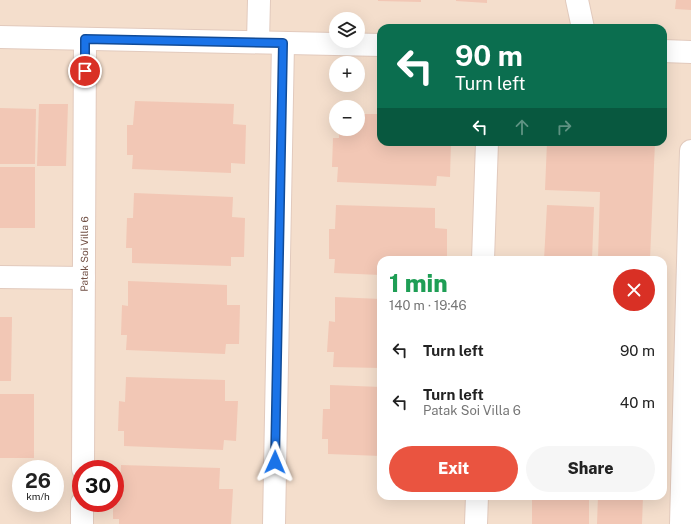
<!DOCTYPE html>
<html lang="en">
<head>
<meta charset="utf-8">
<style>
	:root { --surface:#fff; --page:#f6f6f6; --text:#222; --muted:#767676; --accent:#ea5440 }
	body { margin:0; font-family:"Public Sans",sans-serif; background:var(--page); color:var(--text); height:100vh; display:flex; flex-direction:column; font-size:15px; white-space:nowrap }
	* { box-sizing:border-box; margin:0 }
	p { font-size:13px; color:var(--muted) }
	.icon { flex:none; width:22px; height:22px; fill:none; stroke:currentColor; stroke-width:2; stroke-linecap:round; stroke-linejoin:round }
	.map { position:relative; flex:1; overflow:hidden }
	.drawer { position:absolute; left:377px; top:256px; width:290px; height:244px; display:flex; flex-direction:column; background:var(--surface); border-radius:12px; box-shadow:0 4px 16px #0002 }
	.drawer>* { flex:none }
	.guide { position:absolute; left:377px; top:24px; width:290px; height:122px; border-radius:12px; box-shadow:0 4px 16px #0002; background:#0b6e4f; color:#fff; overflow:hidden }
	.fabs { position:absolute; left:329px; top:12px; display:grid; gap:8px }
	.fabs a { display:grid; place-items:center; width:36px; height:36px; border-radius:50%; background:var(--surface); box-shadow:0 4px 16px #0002; font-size:20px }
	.speed { position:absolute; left:12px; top:460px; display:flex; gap:8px; font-size:20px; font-weight:700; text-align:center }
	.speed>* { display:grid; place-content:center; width:52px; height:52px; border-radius:50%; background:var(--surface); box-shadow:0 4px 16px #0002; line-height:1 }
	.speed small { font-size:10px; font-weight:400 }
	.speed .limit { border:6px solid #d22; background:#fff; color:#111 }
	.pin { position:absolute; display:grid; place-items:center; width:34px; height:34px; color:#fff; margin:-17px; border:2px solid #fff; border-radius:50%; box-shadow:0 1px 4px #0007 }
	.me { position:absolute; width:44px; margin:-22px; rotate:1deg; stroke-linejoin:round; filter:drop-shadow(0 0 3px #0008) }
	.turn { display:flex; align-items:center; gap:14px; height:84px; padding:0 12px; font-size:18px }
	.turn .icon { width:52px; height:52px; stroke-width:2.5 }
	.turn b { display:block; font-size:28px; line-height:34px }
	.lanes { display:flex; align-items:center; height:38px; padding:0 12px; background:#0003; justify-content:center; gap:20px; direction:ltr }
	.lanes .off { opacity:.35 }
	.round { display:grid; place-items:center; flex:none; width:42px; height:42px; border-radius:21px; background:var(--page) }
	.overview { display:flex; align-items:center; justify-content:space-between; height:68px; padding:0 12px }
	h1 { font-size:24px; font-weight:800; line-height:30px; color:#1e9e55 }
	.primary-button { display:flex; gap:8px; margin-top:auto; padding:8px 12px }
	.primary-button a { flex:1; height:46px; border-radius:24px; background:var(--accent); color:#fff; font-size:16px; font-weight:800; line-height:46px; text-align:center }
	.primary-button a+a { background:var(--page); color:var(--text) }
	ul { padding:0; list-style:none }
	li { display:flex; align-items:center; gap:12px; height:52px; padding:0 12px }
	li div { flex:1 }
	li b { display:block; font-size:15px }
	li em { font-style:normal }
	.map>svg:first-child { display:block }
	.residential { fill:#f4decc; fill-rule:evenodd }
	.building { fill:#f2c7b5 }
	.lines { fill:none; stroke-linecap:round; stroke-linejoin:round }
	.street-casing { stroke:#e2cabd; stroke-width:24 }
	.street { stroke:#fff; stroke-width:22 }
	.route-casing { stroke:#114b97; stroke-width:10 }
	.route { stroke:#1a73e8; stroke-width:7 }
	.labels { text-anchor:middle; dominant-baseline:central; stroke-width:3; stroke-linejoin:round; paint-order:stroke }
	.street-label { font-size:10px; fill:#725146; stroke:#fff2e4 }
</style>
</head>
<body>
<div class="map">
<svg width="691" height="524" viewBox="0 0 691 524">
	<rect width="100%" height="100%" fill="#fcedde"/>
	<path class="residential" d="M0,0h691v524h-691zM336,19h22v22h-22zM381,28h282v114h-282zM336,63h22v22h-22zM336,107h22v22h-22zM381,260h282v236h-282zM21,469h34v34h-34zM81,469h34v34h-34z"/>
	<g class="building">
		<polygon points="378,0 421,0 421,2 378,1"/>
		<polygon points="456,0 487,0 487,3 456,1"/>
		<polygon points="676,0 691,0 691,10 675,9"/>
		<polygon points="135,101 234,104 233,124 246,125 245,164 231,163 231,173 132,169 133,155 127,155 127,125 133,125"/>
		<polygon points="39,104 68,104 66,166 37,166"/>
		<polygon points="0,108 36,109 35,164 0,164"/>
		<polygon points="358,114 381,114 381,142 451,142 450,177 437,176 436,186 337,182 338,167 332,167 333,138 339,138 339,129 358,129"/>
		<polygon points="547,142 655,142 650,260 598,259 600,192 545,190"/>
		<rect x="0" y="167" width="35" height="61"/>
		<polygon points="134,193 233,197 232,217 245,218 244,257 231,257 231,266 132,263 132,248 126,248 127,218 133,218"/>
		<polygon points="336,205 435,208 435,228 447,229 447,260 381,260 381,275 334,273 335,259 329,259 329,229 335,229"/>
		<polygon points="547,205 594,207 592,260 544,260"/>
		<polygon points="128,281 227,285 227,305 240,305 239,344 226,344 225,354 126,350 127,335 121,335 122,305 128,306"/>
		<polygon points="335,297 381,299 381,368 333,367 334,352 327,352 329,321 335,322"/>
		<polygon points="0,317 12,317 11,381 0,381"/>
		<polygon points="126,377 225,380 225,401 238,401 236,441 224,440 223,450 124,446 124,431 118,431 119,401 125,402"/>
		<polygon points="330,385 381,387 381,456 328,454 328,439 322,439 323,409 330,409"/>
		<rect x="0" y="394" width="34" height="64"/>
		<polygon points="121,465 220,468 219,489 233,489 231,524 119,524 119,519 113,519 113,503 115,503 115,489 120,489"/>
		<rect x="532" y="496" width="57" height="28"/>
		<polygon points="598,496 643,496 642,524 597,524"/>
	</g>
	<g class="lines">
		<g class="street-casing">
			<g id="street">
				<polyline points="577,0 583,28"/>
				<polyline points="0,37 381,45"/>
				<polyline points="258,42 259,0"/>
				<polyline points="663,51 691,52"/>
				<polyline points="483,260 487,142"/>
				<polyline points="0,277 84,278"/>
				<path id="s1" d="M83,469l2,-430"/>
				<polyline points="82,524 82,503"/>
				<polyline points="274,524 283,43"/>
				<polyline points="476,524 477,496"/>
				<polyline points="681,524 691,151"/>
			</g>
		</g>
		<use href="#street" class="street"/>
	</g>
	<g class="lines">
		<g class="route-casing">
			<polyline id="route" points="85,71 85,39 283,43 275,462"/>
		</g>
		<use href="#route" class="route"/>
	</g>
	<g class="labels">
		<g class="street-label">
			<text stroke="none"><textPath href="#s1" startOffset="215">Patak Soi Villa 6</textPath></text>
		</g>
	</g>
</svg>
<div class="fabs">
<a><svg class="icon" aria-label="layers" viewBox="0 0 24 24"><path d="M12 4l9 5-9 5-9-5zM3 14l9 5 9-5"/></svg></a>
<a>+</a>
<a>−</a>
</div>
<div class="speed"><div>26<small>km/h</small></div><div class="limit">30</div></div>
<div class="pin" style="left:85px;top:71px;background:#d93025"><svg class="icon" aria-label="arrive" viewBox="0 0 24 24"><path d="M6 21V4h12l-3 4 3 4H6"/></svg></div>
<svg class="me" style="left:275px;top:462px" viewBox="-20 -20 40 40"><path d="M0-17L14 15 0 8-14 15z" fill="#1a73e8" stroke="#fff" stroke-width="4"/></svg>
<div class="guide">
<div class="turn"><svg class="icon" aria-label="left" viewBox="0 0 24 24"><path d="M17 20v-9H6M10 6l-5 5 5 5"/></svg><div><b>90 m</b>Turn left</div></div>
<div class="lanes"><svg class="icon" aria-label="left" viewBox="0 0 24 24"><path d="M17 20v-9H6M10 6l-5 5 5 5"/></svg><svg class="icon off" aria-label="ahead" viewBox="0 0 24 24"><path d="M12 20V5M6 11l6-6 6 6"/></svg><svg class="icon off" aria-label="right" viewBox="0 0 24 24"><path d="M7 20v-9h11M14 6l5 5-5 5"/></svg></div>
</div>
<section class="drawer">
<div class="overview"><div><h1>1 min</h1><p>140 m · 19:46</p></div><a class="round" style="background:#d93025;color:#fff"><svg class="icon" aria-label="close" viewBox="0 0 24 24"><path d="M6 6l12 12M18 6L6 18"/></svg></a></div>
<ul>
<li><svg class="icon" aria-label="left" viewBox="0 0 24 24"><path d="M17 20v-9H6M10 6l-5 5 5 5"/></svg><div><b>Turn left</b></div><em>90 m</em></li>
<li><svg class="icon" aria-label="left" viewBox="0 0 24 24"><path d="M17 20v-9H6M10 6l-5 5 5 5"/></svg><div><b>Turn left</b><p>Patak Soi Villa 6</p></div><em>40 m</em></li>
</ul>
<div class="primary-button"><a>Exit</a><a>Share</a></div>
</section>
</div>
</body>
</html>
